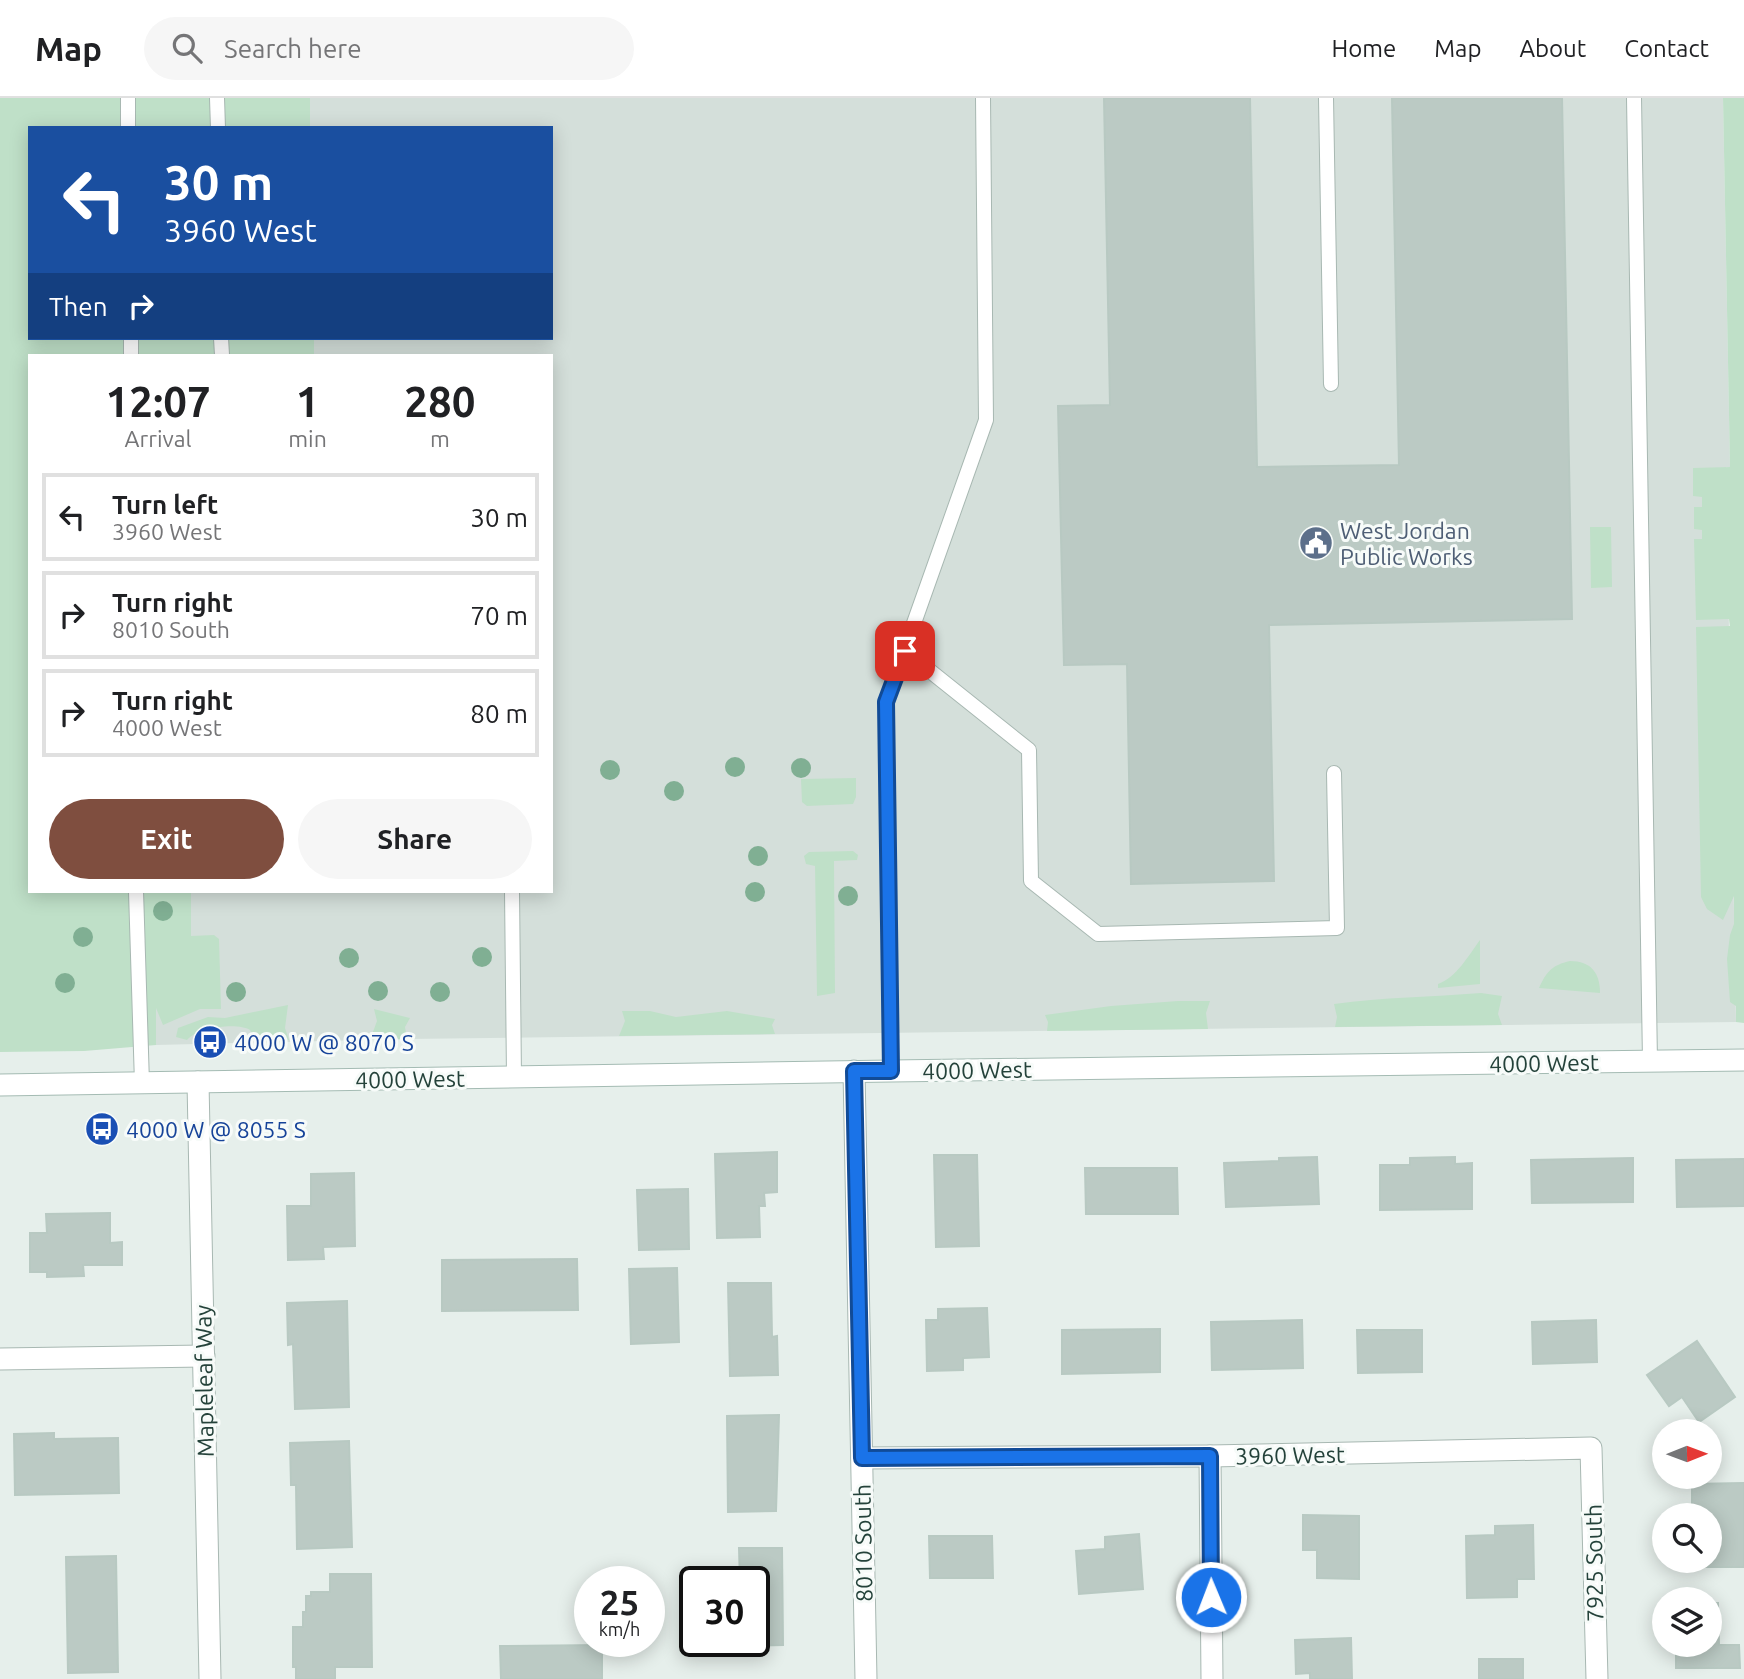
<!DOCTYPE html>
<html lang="en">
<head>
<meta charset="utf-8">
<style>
	:root { --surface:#fff; --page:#f6f6f6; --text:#202124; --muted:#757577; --line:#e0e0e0; --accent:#7f4e3f }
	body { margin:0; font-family:Ubuntu,sans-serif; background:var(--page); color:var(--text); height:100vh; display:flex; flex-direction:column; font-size:26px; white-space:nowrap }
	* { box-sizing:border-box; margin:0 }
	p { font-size:23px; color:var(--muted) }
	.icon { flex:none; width:38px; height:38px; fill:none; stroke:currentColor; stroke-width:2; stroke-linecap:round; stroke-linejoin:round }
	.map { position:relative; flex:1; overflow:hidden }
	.details { position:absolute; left:28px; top:256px; width:525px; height:539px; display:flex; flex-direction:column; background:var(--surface); border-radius:0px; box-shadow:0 4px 18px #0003 }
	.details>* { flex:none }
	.top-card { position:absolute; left:28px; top:28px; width:525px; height:214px; border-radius:0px; box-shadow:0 4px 18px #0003; background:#1a4fa0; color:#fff; overflow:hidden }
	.needle { width:46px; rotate:89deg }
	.controls { position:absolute; left:1652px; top:1321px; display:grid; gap:14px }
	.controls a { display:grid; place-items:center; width:70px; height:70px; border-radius:50%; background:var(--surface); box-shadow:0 4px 18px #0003; font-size:35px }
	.speed { position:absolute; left:574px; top:1468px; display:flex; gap:14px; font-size:35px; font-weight:700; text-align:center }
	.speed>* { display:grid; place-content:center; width:91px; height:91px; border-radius:50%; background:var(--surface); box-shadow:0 4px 18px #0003; line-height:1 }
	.speed small { font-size:18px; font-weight:400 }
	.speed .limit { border:4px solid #111; border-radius:10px; background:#fff; color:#111 }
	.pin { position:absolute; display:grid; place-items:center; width:60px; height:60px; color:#fff; margin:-30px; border-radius:14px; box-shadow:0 4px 10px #0006 }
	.me { position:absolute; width:77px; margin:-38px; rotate:359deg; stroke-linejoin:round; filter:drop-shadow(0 0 5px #0008) }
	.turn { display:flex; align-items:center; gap:24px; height:147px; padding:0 21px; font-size:32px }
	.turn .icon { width:91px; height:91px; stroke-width:2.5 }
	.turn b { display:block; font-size:49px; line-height:60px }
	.then { display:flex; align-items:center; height:66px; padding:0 21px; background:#0003; gap:14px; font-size:26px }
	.eta { display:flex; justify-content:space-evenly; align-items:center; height:119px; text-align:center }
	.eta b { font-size:42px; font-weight:700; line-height:49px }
	.cta { display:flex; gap:14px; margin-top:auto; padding:14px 21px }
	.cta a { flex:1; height:80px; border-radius:42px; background:var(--accent); color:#fff; font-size:28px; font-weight:700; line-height:80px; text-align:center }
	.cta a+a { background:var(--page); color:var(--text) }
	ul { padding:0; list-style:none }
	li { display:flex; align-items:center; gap:21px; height:88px; margin:0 14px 10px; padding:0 7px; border:4px solid var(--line); border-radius:0px }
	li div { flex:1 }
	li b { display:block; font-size:26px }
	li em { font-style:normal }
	header { display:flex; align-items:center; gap:42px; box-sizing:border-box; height:98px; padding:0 35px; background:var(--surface); border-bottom:2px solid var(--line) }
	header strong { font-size:33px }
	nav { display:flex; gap:38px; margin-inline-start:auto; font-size:24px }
	.search { width:490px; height:63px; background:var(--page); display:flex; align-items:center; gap:18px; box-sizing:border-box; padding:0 24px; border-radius:38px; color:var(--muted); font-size:26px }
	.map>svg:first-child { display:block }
	.built { fill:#d4dfda }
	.green { fill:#bfe0c8 }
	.building { fill:#bbcac4; stroke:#b8c9c2; stroke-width:2 }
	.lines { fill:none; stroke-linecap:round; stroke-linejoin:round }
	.lane-casing { stroke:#a8b8b2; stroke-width:16 }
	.street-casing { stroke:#a8b8b2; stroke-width:23 }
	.secondary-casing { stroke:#a4bbb3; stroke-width:23 }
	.lane { stroke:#fff; stroke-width:14 }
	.street { stroke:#fff; stroke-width:21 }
	.secondary { stroke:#fff; stroke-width:21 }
	.tree { fill:#80af93 }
	.route-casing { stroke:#114b97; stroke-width:18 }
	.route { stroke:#1a73e8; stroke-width:12 }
	.labels { text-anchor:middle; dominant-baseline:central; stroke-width:6; stroke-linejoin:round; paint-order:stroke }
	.service-label { font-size:23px; fill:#4e5e75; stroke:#f7fbf9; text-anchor:start }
	.transit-label { font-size:23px; fill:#164399; stroke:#f7fbf9; text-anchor:start }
	.street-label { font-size:23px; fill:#24423a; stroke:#f7fbf9 }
</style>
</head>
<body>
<header>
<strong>Map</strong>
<div class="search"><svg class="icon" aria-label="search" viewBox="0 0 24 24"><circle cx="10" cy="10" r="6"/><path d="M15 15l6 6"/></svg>Search here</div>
<nav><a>Home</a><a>Map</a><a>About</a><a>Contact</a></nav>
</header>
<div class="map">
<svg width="1744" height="1581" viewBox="0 0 1744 1581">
	<rect width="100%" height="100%" fill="#e6efeb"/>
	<polygon class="built" points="310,0 1723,0 1730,369 1726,369 1736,924 407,941 156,947 153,793 551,793 551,257 314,257 314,240 551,240 551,30 310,30"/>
	<g class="green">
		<polygon points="0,0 310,0 310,30 30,30 30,240 314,240 314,257 30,257 30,793 191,793 191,838 214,837 219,841 221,911 200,911 163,927 156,910 156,947 84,953 0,954"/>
		<polygon points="1723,0 1744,0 1744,925 1736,924 1736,908 1730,904 1727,861 1730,837 1734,826 1734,798 1723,822 1707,811 1701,799 1696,529 1730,528 1729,521 1696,522 1694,441 1702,441 1702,432 1694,431 1694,409 1702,409 1702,399 1693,398 1693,370 1730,369"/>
		<polygon points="1590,429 1611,429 1612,489 1591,490"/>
		<polygon points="856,680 856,699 853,706 807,708 802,704 801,681"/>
		<polygon points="853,753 858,757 857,762 834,763 835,895 817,898 815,768 806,766 804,758 809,754"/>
		<path d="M1480,842v44l-42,4v-4c19,-7 30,-28 42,-44z"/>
		<path d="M1570,863c21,0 30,12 30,32l-61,-5c7,-16 13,-23 31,-27z"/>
		<path d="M1481,895l21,3 -4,18 4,11 -167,2 2,-10 -3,-13c49,-7 98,-7 147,-11z"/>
		<polygon points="1178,903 1210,903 1206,915 1208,931 1047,933 1048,924 1045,917 1111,908"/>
		<path d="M288,907l-3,23 4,12 -34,1 -5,-11c-13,-8 -53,-2 -63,10l-11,-3 2,-9 30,-11 17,1z"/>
		<polygon points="374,911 410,920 405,929 407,941 370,942 377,923"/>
		<polygon points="622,913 650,913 676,919 727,913 775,921 772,927 775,936 619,938 625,923"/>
	</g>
	<g class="building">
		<polygon points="1104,0 1250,0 1257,369 1399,367 1392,0 1562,0 1572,521 1269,527 1274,783 1131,786 1127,566 1064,567 1058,308 1110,307"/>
		<polygon points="777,1054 777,1094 764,1095 765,1108 759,1108 760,1139 717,1140 715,1056"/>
		<polygon points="934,1057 977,1057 979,1148 936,1149"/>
		<polygon points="1317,1059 1319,1106 1226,1109 1224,1065 1279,1063 1279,1060"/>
		<polygon points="1455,1059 1455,1066 1472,1065 1472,1111 1380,1112 1380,1067 1410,1067 1410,1060"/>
		<polygon points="1633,1060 1633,1104 1532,1105 1531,1062"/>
		<polygon points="1744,1061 1744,1108 1677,1109 1676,1062"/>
		<polygon points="1085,1070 1177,1070 1178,1116 1086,1116"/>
		<polygon points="354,1075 355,1148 323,1149 324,1161 288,1162 287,1108 311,1108 311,1076"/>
		<polygon points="688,1091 689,1151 639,1152 637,1092"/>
		<polygon points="110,1115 110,1145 122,1144 122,1167 83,1167 84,1178 47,1179 47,1174 30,1174 30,1135 47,1135 46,1116"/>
		<polygon points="577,1161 578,1212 442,1213 442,1162"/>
		<polygon points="677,1170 679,1244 631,1246 629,1171"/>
		<polygon points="728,1185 771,1185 772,1239 777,1238 778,1277 730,1278"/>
		<polygon points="347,1203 349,1309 295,1311 293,1246 288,1247 287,1205"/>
		<polygon points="987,1210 989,1259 963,1260 963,1272 927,1273 926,1222 938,1222 938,1211"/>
		<polygon points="1302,1222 1303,1270 1212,1272 1211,1224"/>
		<polygon points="1596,1222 1597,1264 1533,1266 1532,1224"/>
		<polygon points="1160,1231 1160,1274 1062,1276 1062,1232"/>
		<polygon points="1357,1232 1422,1232 1422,1274 1358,1275"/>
		<polygon points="1697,1243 1735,1299 1699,1324 1682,1299 1669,1308 1647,1277"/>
		<polygon points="779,1317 776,1413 728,1414 727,1318"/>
		<polygon points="54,1335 54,1341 118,1340 119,1395 15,1397 14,1336"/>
		<polygon points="349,1343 352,1449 297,1451 296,1387 291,1387 290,1345"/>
		<polygon points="1744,1385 1744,1469 1677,1469 1677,1463 1710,1463 1710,1418 1692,1418 1692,1386"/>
		<polygon points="1303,1417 1359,1418 1359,1481 1317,1480 1317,1452 1303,1452"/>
		<polygon points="1533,1427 1534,1481 1517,1481 1517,1499 1467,1500 1466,1438 1495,1437 1495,1428"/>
		<polygon points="1139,1436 1143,1491 1079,1496 1076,1453 1105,1451 1105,1439"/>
		<polygon points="929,1438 992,1438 993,1480 930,1480"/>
		<polygon points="739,1450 782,1450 783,1547 740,1548 740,1544 754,1544 754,1484 740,1484"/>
		<polygon points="116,1458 118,1574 68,1575 66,1459"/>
		<polygon points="330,1476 371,1476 372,1569 335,1569 335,1581 296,1581 296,1569 293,1569 293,1529 303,1529 303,1514 306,1514 306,1498 311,1498 311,1494 330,1494"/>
		<polygon points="1710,1505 1718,1505 1719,1547 1739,1547 1740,1570 1676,1570 1676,1547 1710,1547"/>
		<polygon points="1351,1540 1352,1581 1310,1581 1310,1575 1296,1576 1295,1542"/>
		<polygon points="602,1547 602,1581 501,1581 500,1548"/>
		<rect x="1479" y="1561" width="44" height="20"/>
	</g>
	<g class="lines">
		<g class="lane-casing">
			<g id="lane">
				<polyline points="128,0 128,30"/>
				<polyline points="217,0 218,30"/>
				<polyline points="1326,0 1331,286"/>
				<polyline points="1634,0 1650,963"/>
				<polyline points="131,240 131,257"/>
				<polyline points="221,240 222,257"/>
				<polyline points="905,553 1029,652 1031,783 1098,836 1337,830 1334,675"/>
				<polyline points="136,793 142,985"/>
				<polyline points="512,793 514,979"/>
				<polyline points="891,973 886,604 986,322 983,0"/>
			</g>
		</g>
		<g class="street-casing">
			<g id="street">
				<polyline points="854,973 866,1581"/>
				<polyline points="198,984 210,1581"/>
				<polyline points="0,1261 204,1258"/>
				<polyline points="1210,1358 1212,1581"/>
				<polyline points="862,1360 1210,1358 1591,1350 1597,1581"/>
			</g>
		</g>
		<g class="secondary-casing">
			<polyline id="secondary" points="0,987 891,973 1744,962"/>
		</g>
		<use href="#lane" class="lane"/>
		<use href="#street" class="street"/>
		<use href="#secondary" class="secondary"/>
	</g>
	<g class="tree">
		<circle cx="735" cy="669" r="10"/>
		<circle cx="801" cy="670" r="10"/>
		<circle cx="610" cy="672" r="10"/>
		<circle cx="674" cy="693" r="10"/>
		<circle cx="758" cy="758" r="10"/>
		<circle cx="755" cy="794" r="10"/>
		<circle cx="848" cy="798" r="10"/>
		<circle cx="163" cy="813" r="10"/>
		<circle cx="83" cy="839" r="10"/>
		<circle cx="482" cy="859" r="10"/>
		<circle cx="349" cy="860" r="10"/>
		<circle cx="65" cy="885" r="10"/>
		<circle cx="378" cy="893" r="10"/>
		<circle cx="236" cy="894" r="10"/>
		<circle cx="440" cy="894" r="10"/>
	</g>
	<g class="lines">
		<g class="route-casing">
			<polyline id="route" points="905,553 886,604 891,973 854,973 862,1360 1210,1358 1211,1499"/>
		</g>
		<use href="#route" class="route"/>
	</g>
	<defs>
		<g id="civic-disc" transform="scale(1.75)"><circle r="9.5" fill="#5c6f8a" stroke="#f7fbf9"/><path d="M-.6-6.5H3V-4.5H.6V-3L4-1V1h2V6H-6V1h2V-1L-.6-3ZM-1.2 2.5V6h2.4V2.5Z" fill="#fff"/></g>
		<g id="bus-disc" transform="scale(1.75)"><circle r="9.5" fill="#1a4fb4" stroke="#f7fbf9"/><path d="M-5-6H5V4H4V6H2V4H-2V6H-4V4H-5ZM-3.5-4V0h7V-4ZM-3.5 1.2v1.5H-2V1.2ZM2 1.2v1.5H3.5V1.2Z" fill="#fff"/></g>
	</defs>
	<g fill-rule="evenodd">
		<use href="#civic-disc" x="1316" y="445"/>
		<use href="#bus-disc" x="210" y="944"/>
		<use href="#bus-disc" x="102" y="1031"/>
	</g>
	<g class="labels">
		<g class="service-label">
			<text x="1340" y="432">West Jordan<tspan x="1340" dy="26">Public Works</tspan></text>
		</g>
		<g class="transit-label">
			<text x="234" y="944">4000 W @ 8070 S</text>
			<text x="126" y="1031">4000 W @ 8055 S</text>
		</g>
		<g class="street-label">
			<text transform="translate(1544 965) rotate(-1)">4000 West</text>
			<text transform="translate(977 972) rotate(-1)">4000 West</text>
			<text transform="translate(410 981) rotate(-1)">4000 West</text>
			<text transform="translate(204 1283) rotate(-91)">Mapleleaf Way</text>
			<text transform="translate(1290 1357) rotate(-1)">3960 West</text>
			<text transform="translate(863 1445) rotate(-91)">8010 South</text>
			<text transform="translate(1594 1465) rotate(-91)">7925 South</text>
		</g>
	</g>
</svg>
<div class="controls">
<a><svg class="needle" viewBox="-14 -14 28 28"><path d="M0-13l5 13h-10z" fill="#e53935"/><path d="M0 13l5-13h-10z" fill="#757577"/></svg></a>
<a><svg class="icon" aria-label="search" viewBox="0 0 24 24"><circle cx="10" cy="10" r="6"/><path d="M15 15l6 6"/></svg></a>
<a><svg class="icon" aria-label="layers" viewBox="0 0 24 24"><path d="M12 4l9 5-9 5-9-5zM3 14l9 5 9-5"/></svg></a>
</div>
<div class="speed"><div>25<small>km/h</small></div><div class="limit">30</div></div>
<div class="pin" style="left:905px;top:553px;background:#d93025"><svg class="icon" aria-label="arrive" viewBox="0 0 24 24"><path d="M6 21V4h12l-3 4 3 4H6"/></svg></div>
<svg class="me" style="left:1211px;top:1499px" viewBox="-20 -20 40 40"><circle r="17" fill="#1a73e8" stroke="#fff" stroke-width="3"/><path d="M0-11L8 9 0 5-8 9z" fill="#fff"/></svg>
<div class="top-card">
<div class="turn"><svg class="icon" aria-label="left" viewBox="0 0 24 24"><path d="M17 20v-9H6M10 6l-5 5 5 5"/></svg><div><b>30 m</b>3960 West</div></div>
<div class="then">Then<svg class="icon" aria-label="right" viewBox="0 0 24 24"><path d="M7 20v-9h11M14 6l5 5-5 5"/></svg></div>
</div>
<section class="details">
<div class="eta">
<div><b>12:07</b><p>Arrival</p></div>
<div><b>1</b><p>min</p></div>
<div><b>280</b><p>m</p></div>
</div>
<ul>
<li><svg class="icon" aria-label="left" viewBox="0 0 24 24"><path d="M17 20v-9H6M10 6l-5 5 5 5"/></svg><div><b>Turn left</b><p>3960 West</p></div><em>30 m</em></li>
<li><svg class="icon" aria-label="right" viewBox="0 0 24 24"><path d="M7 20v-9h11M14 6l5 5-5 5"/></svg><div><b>Turn right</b><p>8010 South</p></div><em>70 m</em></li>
<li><svg class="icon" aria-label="right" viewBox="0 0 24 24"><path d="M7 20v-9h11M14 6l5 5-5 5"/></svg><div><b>Turn right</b><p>4000 West</p></div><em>80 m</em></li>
</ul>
<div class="cta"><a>Exit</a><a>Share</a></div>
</section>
</div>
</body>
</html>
